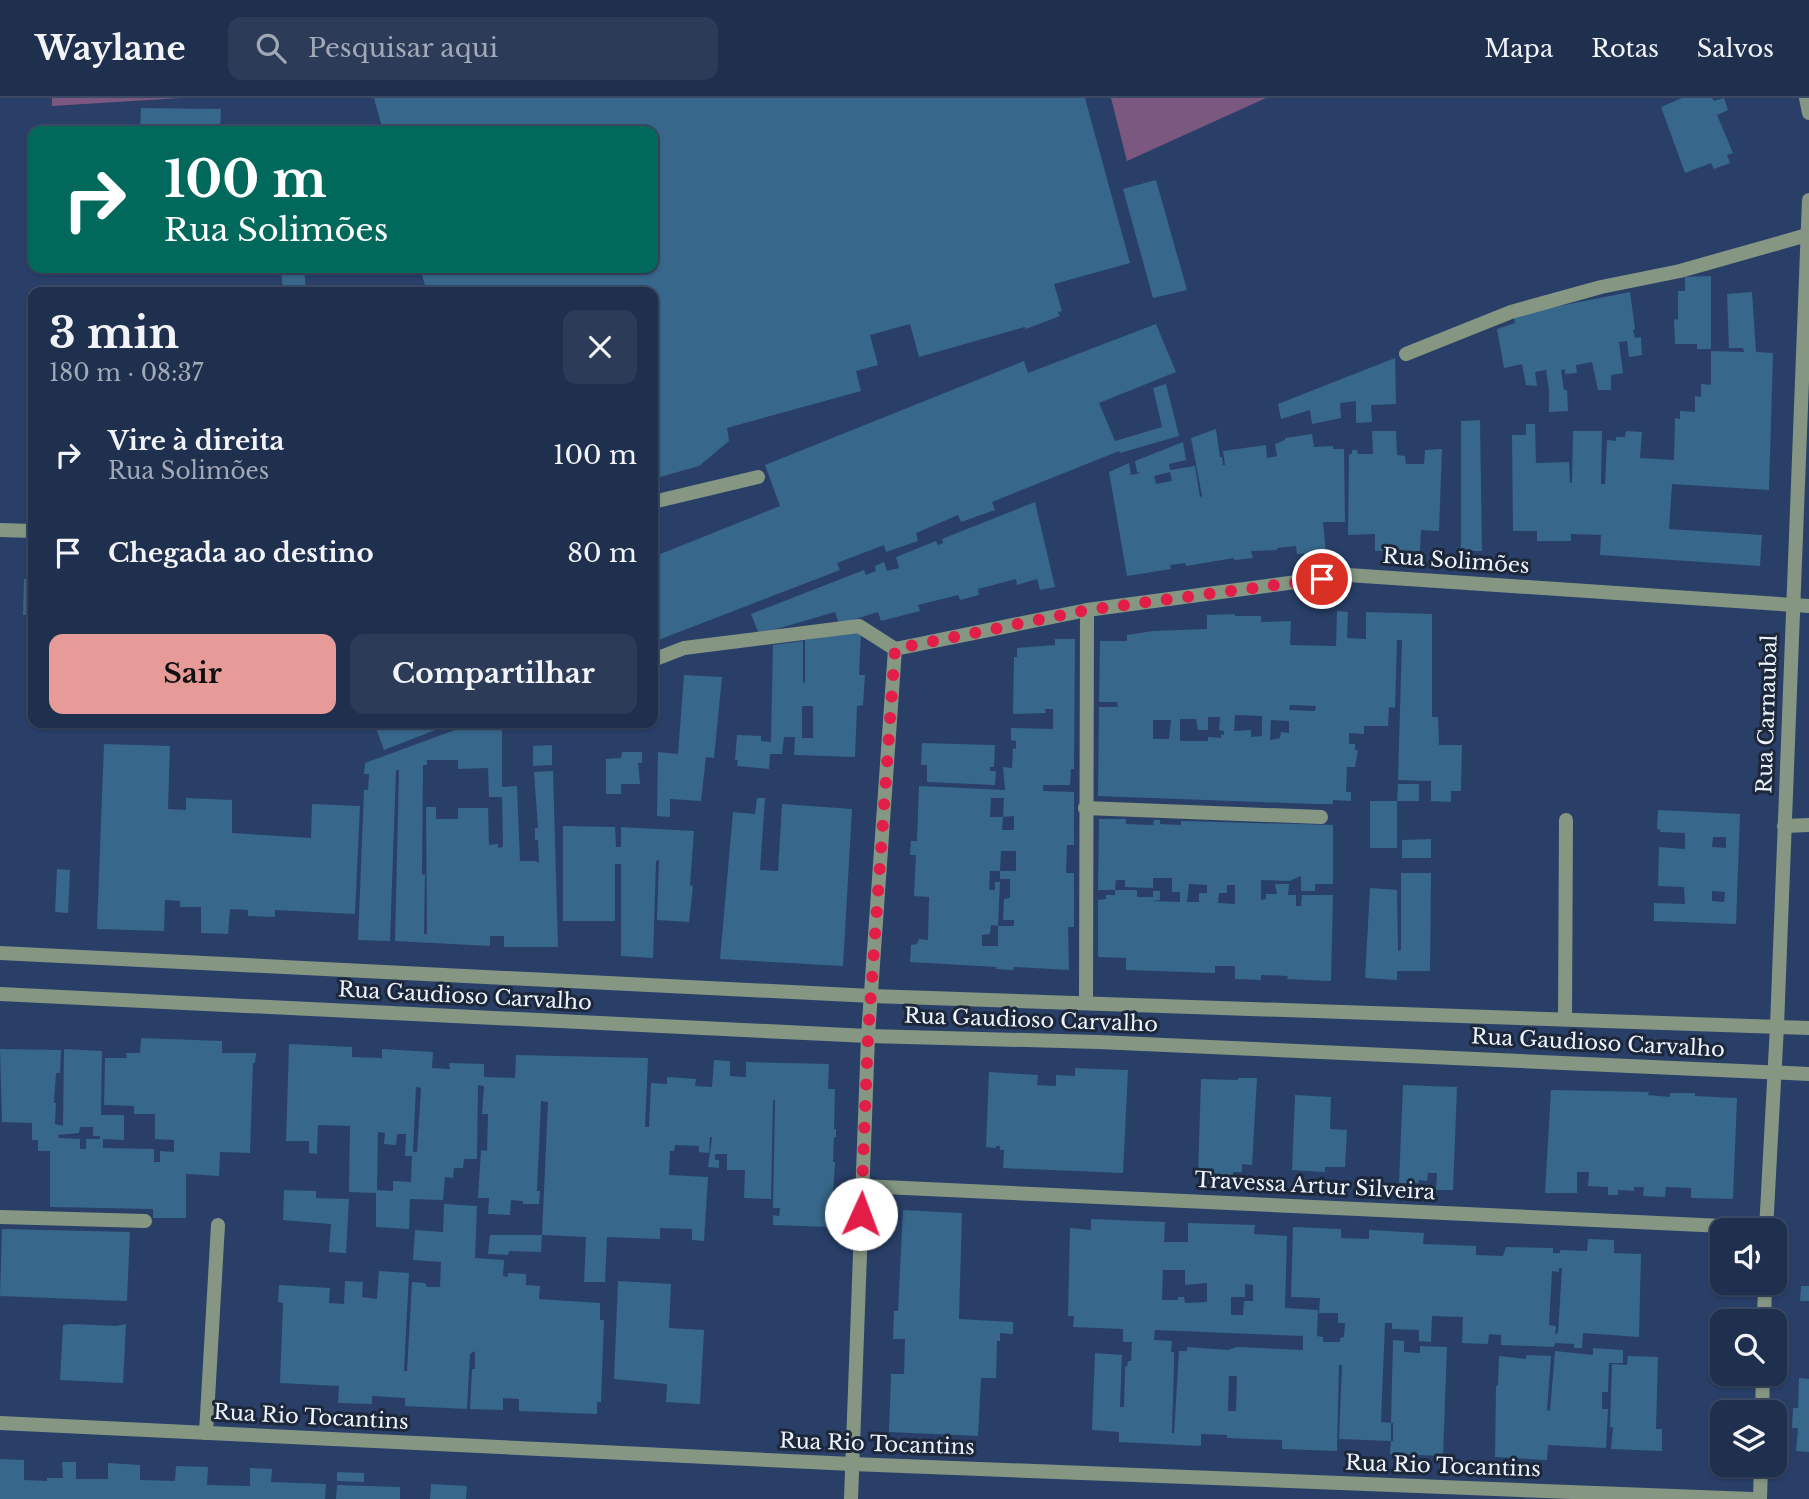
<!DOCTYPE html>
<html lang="pt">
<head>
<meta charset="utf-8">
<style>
	:root { --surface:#1f2f4e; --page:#2c3b58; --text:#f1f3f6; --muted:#a1a9b6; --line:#3c4a66; --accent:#e69b98 }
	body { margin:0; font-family:"Libre Baskerville",serif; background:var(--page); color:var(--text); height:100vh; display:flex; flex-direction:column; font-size:26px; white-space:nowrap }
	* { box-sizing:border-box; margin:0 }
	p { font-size:23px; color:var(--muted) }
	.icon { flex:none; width:38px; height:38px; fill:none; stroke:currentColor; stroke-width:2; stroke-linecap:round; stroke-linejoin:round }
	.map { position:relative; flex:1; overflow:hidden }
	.details { position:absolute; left:28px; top:189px; width:630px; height:441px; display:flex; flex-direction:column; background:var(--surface); border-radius:14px; box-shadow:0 2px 5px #0004,0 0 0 2px var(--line) }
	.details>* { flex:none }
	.guide { position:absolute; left:28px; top:28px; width:630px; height:147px; border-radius:14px; box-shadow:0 2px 5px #0004,0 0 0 2px var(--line); background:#00695c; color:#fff; overflow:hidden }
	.tools { position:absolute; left:1710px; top:1120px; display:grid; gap:14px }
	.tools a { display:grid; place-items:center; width:77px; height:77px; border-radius:14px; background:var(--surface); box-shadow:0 2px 5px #0004,0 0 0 2px var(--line); font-size:35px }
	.pin { position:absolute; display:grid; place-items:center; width:60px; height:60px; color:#fff; margin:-30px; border:4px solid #fff; border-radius:50%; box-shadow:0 2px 7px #0007 }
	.me { position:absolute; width:77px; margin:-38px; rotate:2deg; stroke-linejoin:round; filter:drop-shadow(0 0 5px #0008) }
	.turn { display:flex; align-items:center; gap:24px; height:147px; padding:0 21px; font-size:32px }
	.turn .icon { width:91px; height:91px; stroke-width:2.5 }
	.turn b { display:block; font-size:49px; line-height:60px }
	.round { display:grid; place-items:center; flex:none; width:74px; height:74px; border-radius:14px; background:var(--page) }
	.head { display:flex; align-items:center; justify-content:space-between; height:119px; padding:0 21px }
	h1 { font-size:42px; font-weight:700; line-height:52px }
	.cta { display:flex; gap:14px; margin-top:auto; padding:14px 21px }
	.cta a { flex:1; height:80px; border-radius:14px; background:var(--accent); color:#111; font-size:28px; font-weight:700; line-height:80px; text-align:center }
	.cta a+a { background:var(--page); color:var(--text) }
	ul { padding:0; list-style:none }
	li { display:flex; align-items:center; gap:21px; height:98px; padding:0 21px }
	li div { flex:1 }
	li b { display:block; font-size:26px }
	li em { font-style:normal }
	header { display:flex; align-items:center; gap:42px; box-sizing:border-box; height:98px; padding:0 35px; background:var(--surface); border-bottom:2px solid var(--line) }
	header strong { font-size:33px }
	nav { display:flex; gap:38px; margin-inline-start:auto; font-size:24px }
	.search { width:490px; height:63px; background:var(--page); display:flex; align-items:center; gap:18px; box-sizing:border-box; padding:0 24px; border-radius:14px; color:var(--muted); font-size:26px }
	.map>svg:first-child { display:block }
	.green { fill:#7b5880 }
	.building { fill:#37678a; fill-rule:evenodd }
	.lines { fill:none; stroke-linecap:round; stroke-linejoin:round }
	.service { stroke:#859783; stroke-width:14 }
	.minor { stroke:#859783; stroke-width:14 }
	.route { stroke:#e11d48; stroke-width:12; stroke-dasharray:0 21.6 }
	.labels { text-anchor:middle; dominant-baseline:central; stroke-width:6; stroke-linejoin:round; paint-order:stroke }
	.street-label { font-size:21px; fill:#eef4fe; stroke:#1c273a }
</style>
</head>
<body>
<header>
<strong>Waylane</strong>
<div class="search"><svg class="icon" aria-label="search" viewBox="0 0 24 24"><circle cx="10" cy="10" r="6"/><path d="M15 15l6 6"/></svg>Pesquisar aqui</div>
<nav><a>Mapa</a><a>Rotas</a><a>Salvos</a></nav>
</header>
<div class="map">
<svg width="1809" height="1401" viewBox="0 0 1809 1401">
	<rect width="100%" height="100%" fill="#293f68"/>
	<g class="green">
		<polygon points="52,0 181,0 52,8"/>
		<polygon points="1111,0 1266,0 1127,63"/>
	</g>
	<g class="building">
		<polygon points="374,0 1085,0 1130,165 1054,186 1062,213 1058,214 1060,218 1026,231 1025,229 919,259 910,226 870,237 878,267 856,273 861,293 727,330 729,343 699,368 653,381 653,194 418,194 426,191 420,170 653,170 653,33 383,33"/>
		<polygon points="1682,0 1712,0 1714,3 1724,0 1728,12 1717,17 1733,55 1727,57 1730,65 1714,71 1711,65 1685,75 1661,9"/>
		<polygon points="141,10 221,11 220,33 140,33"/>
		<polygon points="1156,82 1187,192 1153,200 1123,91"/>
		<polygon points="281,170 304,170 306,194 283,194"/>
		<polygon points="1711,178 1711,251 1697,251 1697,246 1675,246 1674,221 1678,222 1678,193 1685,193 1685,179"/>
		<polygon points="1630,194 1635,231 1633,232 1635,240 1641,239 1642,257 1629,259 1627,243 1619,244 1623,275 1611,277 1611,292 1598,292 1592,264 1576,267 1577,275 1565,276 1565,271 1561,272 1564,292 1567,292 1568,313 1549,314 1549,292 1546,272 1535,274 1537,288 1526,287 1522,266 1504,270 1497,231 1515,225 1513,215 1553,205 1554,209"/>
		<polygon points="1752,194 1756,254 1773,255 1769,392 1672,386 1669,431 1762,437 1760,468 1600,457 1601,437 1571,436 1571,443 1537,443 1537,433 1513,433 1512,337 1526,337 1526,326 1535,326 1536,365 1569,364 1570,385 1572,385 1573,333 1602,333 1601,386 1605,386 1607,342 1616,343 1616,339 1625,339 1626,333 1642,334 1640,360 1674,362 1675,320 1680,321 1680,313 1695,314 1695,298 1701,299 1701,286 1711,287 1711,253 1744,254 1743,250 1729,250 1727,196"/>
		<polygon points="1156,226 1176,274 1099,305 1115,343 1162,329 1153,290 1166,286 1179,338 1120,355 1119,353 992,404 995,412 961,424 958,417 916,435 918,443 886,454 884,447 837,465 840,472 653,544 653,459 780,408 765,367 1024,263 1028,275"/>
		<polygon points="1395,260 1396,306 1371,307 1372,324 1356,325 1356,303 1340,305 1341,320 1312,326 1310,312 1281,321 1278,306"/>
		<polygon points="1480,322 1482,453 1461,453 1461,323"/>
		<path d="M1216,331l4,28h2l1,8h2l-2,-14 43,-6 1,13 10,-2 -2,-12 10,-4v-2l27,-4 2,13 19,-1v3h11l1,73h-22l3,31 -29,1 -1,-8 -19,2v2l-26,1 2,7 -19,2v-2l-48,8 -1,-3 -15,2 1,4 -44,7 -18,-104 20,-9 2,12 10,-2 -4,-1 -2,-11 48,-19 3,18 -17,4 1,6 25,-4 5,31 2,-1 -11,-58zM1170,374l2,9 -16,3 -2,-8z"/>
		<polygon points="1372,333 1396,333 1397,357 1405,358 1406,366 1424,366 1425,352 1442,351 1439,433 1421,432 1420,453 1375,453 1375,436 1348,437 1349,356 1352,356 1352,352 1357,352 1358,356 1373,356"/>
		<polygon points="1035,404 1055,489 1040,492 1037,481 1017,487 1016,481 978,491 979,497 960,502 958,497 918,507 920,513 881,523 878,514 839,526 835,514 759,536 751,516 864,472 866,477 876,473 875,468 884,464 887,473 899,470 896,459 936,443 938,447 943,445 942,441"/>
		<polygon points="24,481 33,481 33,517 23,517"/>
		<path d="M1337,513l11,1 -1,26 19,1v-27l66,2v103h6l1,28h23l-1,46h-10v11l-20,-1v-20l-33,-1 4,-140h-5l-2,68 -6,-1 -1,19h-24v8l-15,-1v11h6v6h3l-3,17h-8l-1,25h5v9l-18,-1v4h-18l-217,-8 1,-89h19l-1,-5h-18l1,-61h27v-6l26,-4 54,-2v-14l28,-1v2h26v6l30,-1 -1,24 46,1zM1290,607l26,1 -1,5 -26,-1zM1235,617l27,1v20l-11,1v-7l-17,1zM1208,619h12l-1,13 5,1v4l-3,-1v4l-13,-1v4h-28v-22h16l2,11h10zM1153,622h18l-2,19h-16zM1271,622l18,1v12l-8,-1 -1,6 -10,2z"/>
		<path d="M861,534l-2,43h6l-2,30 -6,1 -2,51 -61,-2 1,-18h-11l-2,17h-12l-1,15 -32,-3 1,-6h-3l2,-25 24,1v5l10,1 2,-97 30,-4v41l2,1v-43zM802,608h11v32h-11z"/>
		<path d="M1055,541h20l-1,130h-3l-1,16h-27v6l31,1v53h-7l-1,28h8v54h-6l1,43 -55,-3 -1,3 -17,-1 1,-2 -87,-5 1,-17 6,-1 2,-5 9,1 1,-43 -15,-1 2,-41h-6l1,-14h6l2,-55 86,4 -2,-23 9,1 1,-20 3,1v-8l-5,-1v-12l42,1v-20h-8l1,4 -33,1 1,-57h3v-9l38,-3zM991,700h13l-1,19 11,-1v14h-12l1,-13h-13zM1001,753h15v20h-16v8h10v19l-6,1 -1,21h11v6h-16l2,-44h-5v8h-6l1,-19h10zM991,827l7,1v20h-16v-11l8,-1z"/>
		<polygon points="684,577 722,579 714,660 706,659 701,703 670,701 670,719 657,718 658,654 678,656"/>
		<polygon points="374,625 453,625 384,652"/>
		<path d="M474,625h28v64l15,-1 3,75h16l3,2 -1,-23h-3v-12h3l-4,-56 19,-1 5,176h-54v-11h-14v10l-95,-5 4,-171h-3l-6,171 -32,-1 6,-150h4l1,-16h-5l1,-11zM427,662h31v9l30,-1 1,29h13l1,50 -5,1v-4l-9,1 -1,-37h-30v11h-22v-12h-10l1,127h-3l1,-60 -3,1 1,-110h4z"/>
		<polygon points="922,645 995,647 994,669 990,669 990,673 996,673 995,687 927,684 927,667 921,667"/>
		<polygon points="104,646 170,648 168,711 186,712 186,700 232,702 232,735 311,740 312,706 360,708 355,816 275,812 275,819 248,818 248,812 230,811 228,836 201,835 201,809 180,809 180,803 165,802 164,833 97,831"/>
		<polygon points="552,647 552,667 533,668 533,648"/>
		<polygon points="622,654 642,654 642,665 638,665 640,686 621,686 621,696 606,696 606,661 621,660"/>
		<polygon points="1398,686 1419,686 1419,703 1397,703"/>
		<polygon points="757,700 765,700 760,772 778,773 782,706 852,711 843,868 720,861 733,714 755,716"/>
		<rect x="1370" y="703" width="27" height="47"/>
		<path d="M1658,712l82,4 -4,110 -82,-3v-18l31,1 -1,-17 -26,-1 1,-39 26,2v-16l-25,-1 1,-2 -4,-1zM1713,739h13v11l-14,-1zM1712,793l13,1 -1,10 -12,-1z"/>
		<path d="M1099,721h27v5l27,1 1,-5h6v4l21,1v-4l152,4v59h-18v7h-14v-15l-12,5 -28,-1v20l5,-1v-5h11l-2,-10h14l-1,11h8v11h5l1,-11h31l-2,86 -44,-2 1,-3 -27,-1v5l-26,-1v-13h-20v7l-89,-3v-12l-28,-1v-57l8,-1v-4h9v-5h-17zM1153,780h19v14h8v10l-28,-1 8,-1v-9h-7v6h-16v-7h-22l1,-10h9v7l28,1zM1189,786l18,1v8h-8v9h-12zM1227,787h8v19l-17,-1 1,-10h8z"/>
		<polygon points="563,728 615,729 616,749 621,749 621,729 694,733 690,787 693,788 689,824 657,822 659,762 656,763 653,860 621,858 621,766 615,766 615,823 563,823"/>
		<polygon points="1431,741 1431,760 1402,760 1402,742"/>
		<polygon points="57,771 70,772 68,815 55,814"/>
		<polygon points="1401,775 1431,775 1430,873 1397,873 1397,882 1365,880 1370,790 1397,792 1398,853 1401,852"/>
		<path d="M141,940l81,3v12h34l-1,10h-2l-3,90 -30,-1 -1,24 -33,-2v44h-33v-9l-103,-2v-56h-12v-11h-6v-17l-30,-1 -2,-73 61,1 -1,23h-4l-2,30h2l-1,21 8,2 1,-77 38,2 -1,64h23v25l-21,-1v9l51,1v13h6v-11l14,1v-12l-19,-1v-25h-21v-8l-30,-1 1,-47h22l-1,-5h14zM80,1029h13v9h7v3h-14v10h-6v-10l-21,-1 -1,-3 21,-2z"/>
		<path d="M289,946l63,3v10l30,1v-9l51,3 -1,16 18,1 -1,-6 35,1v13l31,1 1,-23 132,3 -3,69h4l2,-44 16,1v-7l29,2 -1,7 17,1 2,-27 16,1v15l16,1v-15l83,2 -1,25h7l-1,40h2v8h-2l-1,25h2l-4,65 -58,-2v-10l6,1 1,-8h-7l2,-108h-2l-2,99 -27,-1 1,-28h-18v-16h-12v6h4v8l-11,-1 4,-30h-2l-1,16 -10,-1v-6l-24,-1 -1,6h-4l-1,24 39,2 -4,64 -12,-1v-11l-32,-1v11l-53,-2 -2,45h-21l2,-45 -44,-2 -1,17 -32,-1 -1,4 -20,-1 2,-19h52l6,-133 -7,-1 -4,90h3l-1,13h-16v-3l-12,-1 -1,15 -22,-1 1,-16h-11l3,-48 6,1 1,-37h-6l2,-28 -6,-1 -1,74h-13l-1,9h-9l-1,10 -8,-1 -2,23 -33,-1 -1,30 -33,-2v-34l-27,-1 1,-66 -32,-1 -1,29 -8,-1v-12h-23zM416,989l5,1 -4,64h-4zM378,1034l7,1 -1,11 12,1 1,-11h9l-1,22h7l-1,26 -18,-1v10l-16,-1z"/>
		<polygon points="1075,970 1128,972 1123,1075 1003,1070 1004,1052 1000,1052 1000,1048 996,1048 996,1050 986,1049 989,974 1038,977 1037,987 1056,988 1056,977 1075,978"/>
		<polygon points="1238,980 1257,980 1252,1067 1242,1066 1242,1074 1233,1074 1233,1082 1198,1078 1201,981 1238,982"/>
		<polygon points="1403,987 1457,989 1453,1092 1436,1092 1437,1075 1428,1075 1427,1083 1419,1082 1419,1085 1399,1085"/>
		<polygon points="1551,992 1649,994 1648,997 1670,999 1670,995 1695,995 1695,998 1737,1000 1733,1101 1691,1100 1691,1090 1666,1089 1665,1099 1643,1098 1644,1089 1634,1089 1634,1093 1618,1092 1618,1097 1608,1097 1608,1089 1588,1088 1589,1074 1577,1074 1577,1095 1545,1095"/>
		<polygon points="1295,997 1331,999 1330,1031 1347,1032 1345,1069 1325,1069 1325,1074 1292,1072"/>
		<polygon points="284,1092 316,1093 316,1100 349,1101 346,1155 329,1154 331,1126 283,1122"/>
		<polygon points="444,1106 477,1108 475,1160 504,1162 503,1178 508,1179 508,1175 526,1176 526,1187 540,1188 539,1201 600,1205 600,1222 604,1222 601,1304 597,1304 597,1316 519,1313 519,1301 503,1300 503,1312 470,1311 472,1271 475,1271 475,1253 470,1256 467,1311 405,1308 405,1300 372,1298 372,1306 338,1305 339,1288 280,1285 283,1205 278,1204 279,1187 330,1190 329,1205 344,1206 345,1183 363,1184 362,1199 377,1201 379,1173 409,1175 404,1273 407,1273 412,1184 425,1185 427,1189 440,1189 441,1164 413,1162 415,1132 443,1134"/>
		<polygon points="903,1112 962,1115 959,1221 1013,1224 1013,1236 1000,1235 1000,1243 997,1243 996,1280 981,1280 978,1338 889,1334 891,1276 904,1276 905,1241 893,1241 894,1213 898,1213"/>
		<path d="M1091,1121l74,3 -1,20h24v-19l67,2 -1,9 33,2 -2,72 33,2 -1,26 6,1v5h17v-4l4,-1 1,-14h-7v-10h-19l1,-15 -29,-1 2,-70 48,2v9l28,1v-9l55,3 -1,11 53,2v9l27,1 3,-9 47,1v5h7v-3l27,1 1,-12 26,1v13l27,1 -2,83 -56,-4 -1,15h-8v-4l-19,-1 -1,4 -53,-2v-10l-12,-1 -1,10 -26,-1 1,-26 -31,-1 -1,26 -12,-1v-11l-27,-1v-6h-7l-4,99 10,1v18h2v-18h-2l2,-83 11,1v11l16,1v-7l27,1 -4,109 -53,-2 1,-13 -52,-2 3,-74h-3l-2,86 -55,-2v-9l-55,-2v-3l-26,-1v12l-82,-4v-10l-27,-2 3,-77 27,2 -2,52h4l1,-41 2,1 1,-6h3l1,-19h-9v-13l-50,-2 1,-11h-6l2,-88 21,2zM1559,1170h3l-4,65 -3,1 1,-8 -7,-1 3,-54 7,1zM1163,1172h22v15l22,-2v19l-22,1 -1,-6h-6v3h-16zM1245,1186l8,1v16h-9l-1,14h-12v-18h14zM1155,1232l148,6v14l-66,-3 -9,3 -41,-3v4h-8l-5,82h-2l2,-69v-12h-3l1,-11 -18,-1zM1229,1278h8l-1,35h-8z"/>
		<polygon points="2,1131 130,1134 127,1203 0,1198"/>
		<polygon points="618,1183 671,1186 669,1230 704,1232 700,1306 666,1304 667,1286 614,1281"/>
		<polygon points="1801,1188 1809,1188 1809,1203 1800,1203"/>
		<polygon points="72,1226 116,1228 126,1226 123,1285 60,1282 63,1227"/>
		<polygon points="1593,1250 1623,1252 1623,1265 1609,1265 1608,1294 1602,1294 1602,1311 1608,1311 1606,1350 1548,1347 1547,1362 1495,1359 1496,1288 1498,1287 1499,1258 1526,1261 1526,1257 1551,1258 1547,1312 1550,1313 1555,1253 1593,1257"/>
		<polygon points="1628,1258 1658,1259 1656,1331 1662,1331 1662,1353 1611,1351 1613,1329 1610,1329 1612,1266 1627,1267"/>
		<polygon points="1799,1280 1809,1281 1809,1354 1796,1353 1798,1330 1792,1330 1793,1310 1798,1310"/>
		<polygon points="0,1361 24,1362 24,1382 47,1383 47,1380 63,1380 62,1364 76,1364 76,1381 108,1381 108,1365 140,1367 140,1382 175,1383 176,1368 208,1369 207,1387 250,1388 250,1370 272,1371 271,1384 326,1386 325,1401 0,1401"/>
		<polygon points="337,1374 364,1375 364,1384 337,1383"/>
		<polygon points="431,1386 467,1388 466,1401 430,1401"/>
		<polygon points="337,1387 400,1389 400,1401 336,1401"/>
	</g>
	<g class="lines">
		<g class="service">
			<polyline points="1406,256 1511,214 1601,189 1680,173 1807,137"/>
			<polyline points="653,404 758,379"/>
			<polyline points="0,432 33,433"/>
			<polyline points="653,562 684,550 859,528 895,551"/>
			<polyline points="1784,728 1809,727"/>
			<polyline points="0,1119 145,1123"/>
			<polyline points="206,1335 218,1127"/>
		</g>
		<g class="minor">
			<polyline points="1806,0 1809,15"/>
			<polyline points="1085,710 1321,719"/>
			<polyline points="0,855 872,898 1809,930"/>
			<polyline points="0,896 868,938 1098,944 1809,976"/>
			<polyline points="1086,905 1087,512"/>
			<polyline points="1565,921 1566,722"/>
			<polyline points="862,1088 1766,1130"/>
			<polyline points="1766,1132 1777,928 1809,102"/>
			<polyline points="1764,1223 1765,1185"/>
			<polyline points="1762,1314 1763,1276"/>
			<polyline points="0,1325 852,1366 1752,1401"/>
			<polyline points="851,1401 868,938 895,551 1087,512 1348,477 1809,508"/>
			<polyline points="1760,1401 1761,1367"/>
		</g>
	</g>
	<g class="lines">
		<polyline class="route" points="861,1116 868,938 895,551 1087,512 1322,481"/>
	</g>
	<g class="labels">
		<g class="street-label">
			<text transform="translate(1456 463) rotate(4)">Rua Solimões</text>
			<text transform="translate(1767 616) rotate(-88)">Rua Carnaubal</text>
			<text transform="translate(465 898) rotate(3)">Rua Gaudioso Carvalho</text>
			<text transform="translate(1031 922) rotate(2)">Rua Gaudioso Carvalho</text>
			<text transform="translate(1598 945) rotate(3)">Rua Gaudioso Carvalho</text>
			<text transform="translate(1315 1088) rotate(3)">Travessa Artur Silveira</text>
			<text transform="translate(311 1319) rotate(3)">Rua Rio Tocantins</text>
			<text transform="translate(877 1346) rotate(2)">Rua Rio Tocantins</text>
			<text transform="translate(1443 1368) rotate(2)">Rua Rio Tocantins</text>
		</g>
	</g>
</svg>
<div class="tools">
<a><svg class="icon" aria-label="sound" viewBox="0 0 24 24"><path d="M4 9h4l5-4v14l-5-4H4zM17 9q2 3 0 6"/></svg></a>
<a><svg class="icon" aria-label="search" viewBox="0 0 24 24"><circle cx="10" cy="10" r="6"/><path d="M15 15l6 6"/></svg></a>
<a><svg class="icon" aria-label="layers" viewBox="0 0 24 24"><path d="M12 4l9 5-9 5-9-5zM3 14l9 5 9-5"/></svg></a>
</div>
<div class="pin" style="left:1322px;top:481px;background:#d93025"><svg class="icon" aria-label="arrive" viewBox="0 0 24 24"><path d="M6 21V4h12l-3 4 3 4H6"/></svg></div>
<svg class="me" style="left:861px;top:1116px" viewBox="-20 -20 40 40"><circle r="19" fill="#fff"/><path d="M0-13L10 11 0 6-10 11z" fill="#e11d48"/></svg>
<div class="guide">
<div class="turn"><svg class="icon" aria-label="right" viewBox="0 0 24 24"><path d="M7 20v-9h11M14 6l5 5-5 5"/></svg><div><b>100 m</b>Rua Solimões</div></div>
</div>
<section class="details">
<div class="head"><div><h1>3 min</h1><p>180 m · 08:37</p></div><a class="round"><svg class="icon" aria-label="close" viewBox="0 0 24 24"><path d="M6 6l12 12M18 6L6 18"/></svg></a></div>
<ul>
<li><svg class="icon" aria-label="right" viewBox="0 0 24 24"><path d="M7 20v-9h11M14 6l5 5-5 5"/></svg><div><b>Vire à direita</b><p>Rua Solimões</p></div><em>100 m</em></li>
<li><svg class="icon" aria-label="arrive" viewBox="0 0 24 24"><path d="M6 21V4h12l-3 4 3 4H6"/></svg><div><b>Chegada ao destino</b></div><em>80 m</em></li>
</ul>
<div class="cta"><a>Sair</a><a>Compartilhar</a></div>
</section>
</div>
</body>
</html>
